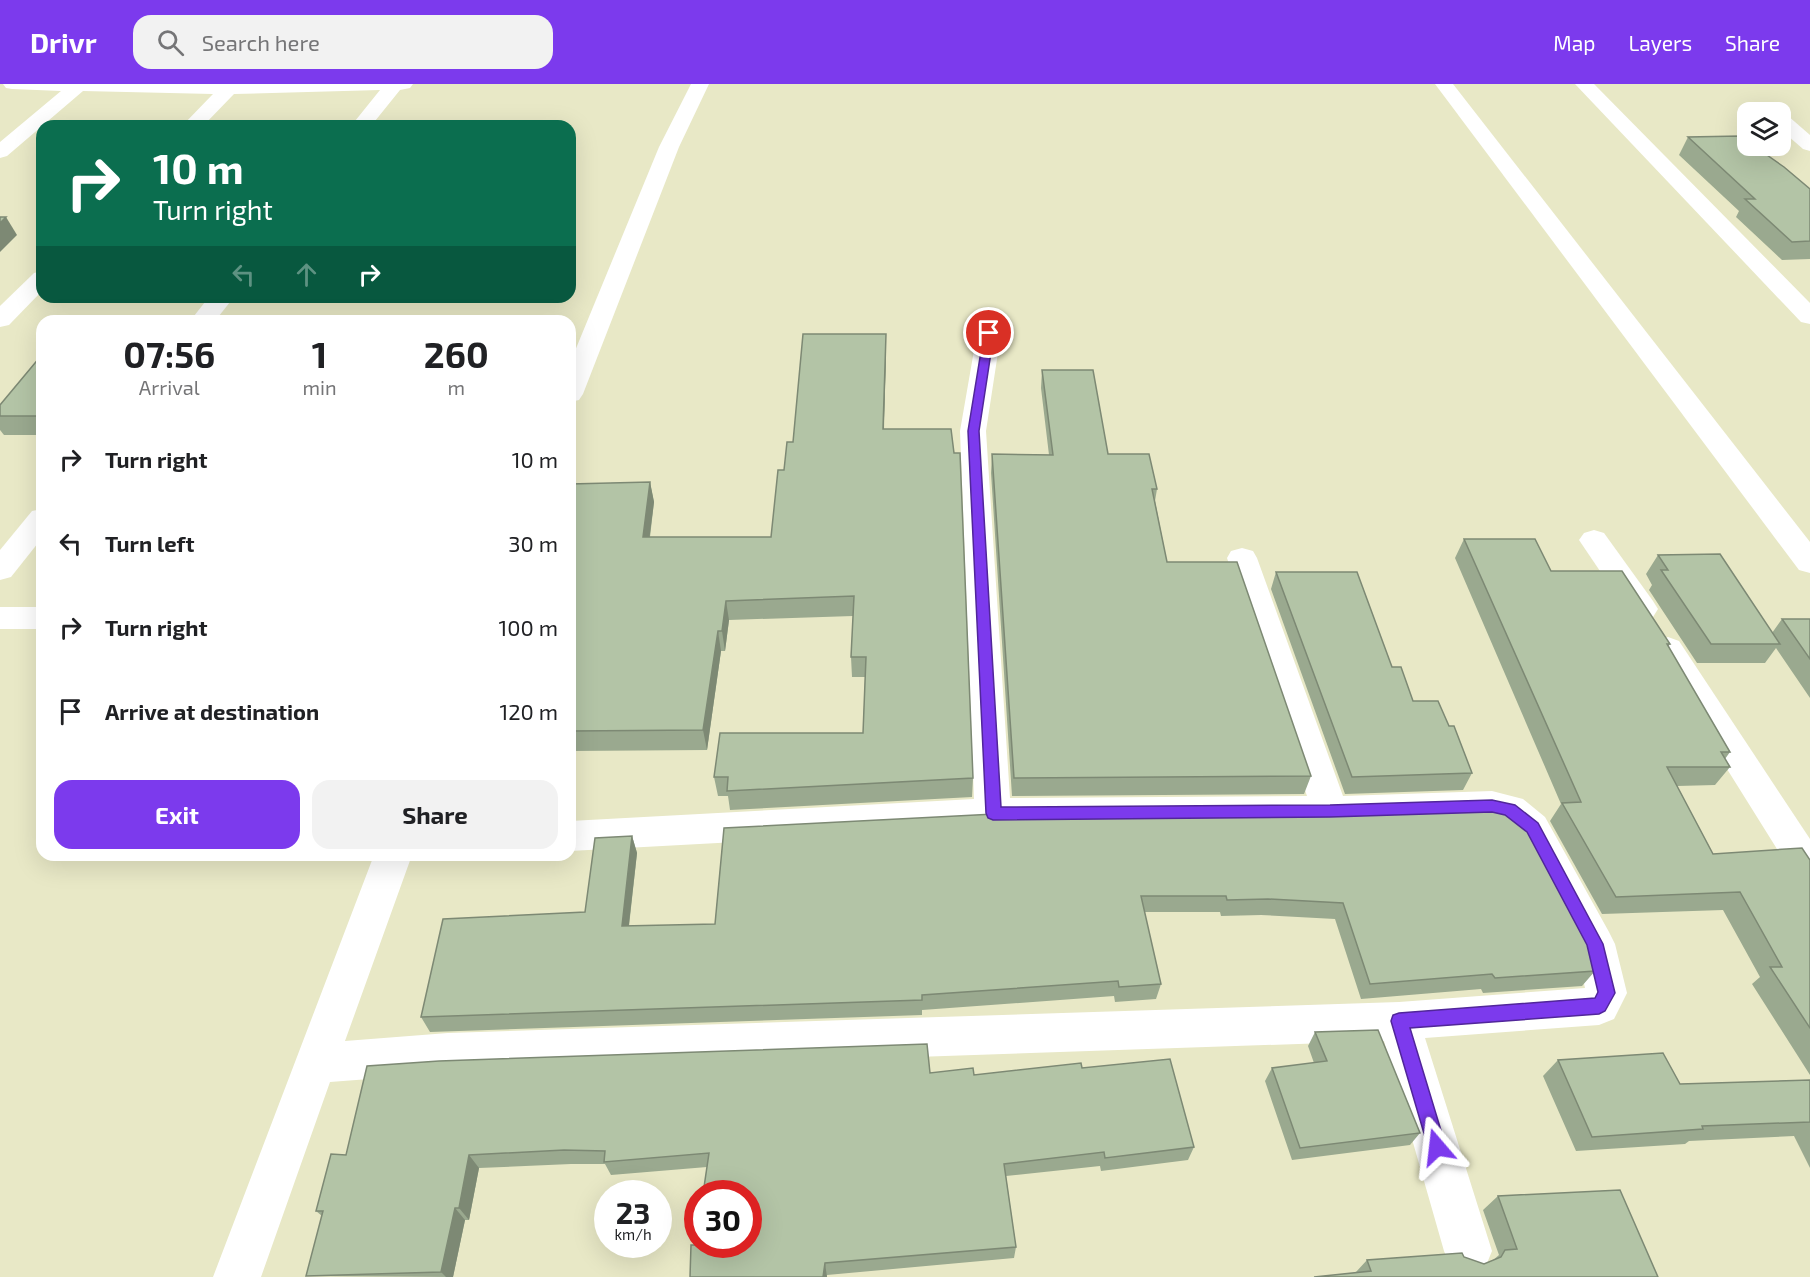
<!DOCTYPE html>
<html lang="en">
<head>
<meta charset="utf-8">
<style>
	:root { --surface:#fff; --page:#f2f2f2; --text:#202124; --muted:#757577; --accent:#7c3aed }
	body { margin:0; font-family:"Exo 2",sans-serif; background:var(--page); color:var(--text); height:100vh; display:flex; flex-direction:column; font-size:22px; white-space:nowrap }
	* { box-sizing:border-box; margin:0 }
	p { font-size:20px; color:var(--muted) }
	.icon { flex:none; width:33px; height:33px; fill:none; stroke:currentColor; stroke-width:2; stroke-linecap:round; stroke-linejoin:round }
	.map { position:relative; flex:1; overflow:hidden }
	.side { position:absolute; left:36px; top:231px; width:540px; height:546px; display:flex; flex-direction:column; background:var(--surface); border-radius:18px; box-shadow:0 6px 24px #0002 }
	.side>* { flex:none }
	.guide { position:absolute; left:36px; top:36px; width:540px; height:183px; border-radius:18px; box-shadow:0 6px 24px #0002; background:#0b6e4f; color:#fff; overflow:hidden }
	.tools { position:absolute; left:1737px; top:18px; display:grid; gap:12px }
	.tools a { display:grid; place-items:center; width:54px; height:54px; border-radius:12px; background:var(--surface); box-shadow:0 6px 24px #0002; font-size:30px }
	.speed { position:absolute; left:594px; top:1096px; display:flex; gap:12px; font-size:30px; font-weight:700; text-align:center }
	.speed>* { display:grid; place-content:center; width:78px; height:78px; border-radius:50%; background:var(--surface); box-shadow:0 6px 24px #0002; line-height:1 }
	.speed small { font-size:15px; font-weight:400 }
	.speed .limit { border:9px solid #d22; background:#fff; color:#111 }
	.pin { position:absolute; display:grid; place-items:center; width:51px; height:51px; color:#fff; margin:-26px; border:3px solid #fff; border-radius:50%; box-shadow:0 2px 6px #0007 }
	.me { position:absolute; width:66px; margin:-33px; rotate:343deg; stroke-linejoin:round; filter:drop-shadow(0 0 4px #0008) }
	.turn { display:flex; align-items:center; gap:21px; height:126px; padding:0 18px; font-size:27px }
	.turn .icon { width:78px; height:78px; stroke-width:2.5 }
	.turn b { display:block; font-size:42px; line-height:51px }
	.lanes { display:flex; align-items:center; height:57px; padding:0 18px; background:#0003; justify-content:center; gap:30px; direction:ltr }
	.lanes .off { opacity:.35 }
	.eta { display:flex; justify-content:space-evenly; align-items:center; height:102px; text-align:center }
	.eta b { font-size:36px; font-weight:700; line-height:42px }
	.action { display:flex; gap:12px; margin-top:auto; padding:12px 18px }
	.action a { flex:1; height:69px; border-radius:18px; background:var(--accent); color:#fff; font-size:24px; font-weight:700; line-height:69px; text-align:center }
	.action a+a { background:var(--page); color:var(--text) }
	ul { padding:0; list-style:none }
	li { display:flex; align-items:center; gap:18px; height:84px; padding:0 18px }
	li div { flex:1 }
	li b { display:block; font-size:22px }
	li em { font-style:normal }
	header { display:flex; align-items:center; gap:36px; box-sizing:border-box; height:84px; padding:0 30px; background:var(--accent); color:#fff }
	header strong { font-size:28px }
	nav { display:flex; gap:33px; margin-inline-start:auto; font-size:21px }
	.search { width:420px; height:54px; background:var(--page); display:flex; align-items:center; gap:15px; box-sizing:border-box; padding:0 21px; border-radius:18px; color:var(--muted); font-size:22px }
	.map>svg:first-child { display:block }
	.lines { fill:none; stroke-linecap:round; stroke-linejoin:round }
	.street { fill:#fff; fill-rule:evenodd }
	.wall { fill:#9aa98f }
	.shaded-wall { fill:#7d8974 }
	.building { fill:#b3c4a6; stroke:#7d8974; stroke-width:1.5 }
	.route { fill:#7c3aed; stroke:#51269a; stroke-width:1.5 }
</style>
</head>
<body>
<header>
<strong>Drivr</strong>
<div class="search"><svg class="icon" aria-label="search" viewBox="0 0 24 24"><circle cx="10" cy="10" r="6"/><path d="M15 15l6 6"/></svg>Search here</div>
<nav><a>Map</a><a>Layers</a><a>Share</a></nav>
</header>
<div class="map">
<svg width="1810" height="1193" viewBox="0 0 1810 1193">
	<rect width="100%" height="100%" fill="#e8e8c6"/>
	<g class="lines">
		<g class="street">
			<polygon points="3,0 413,0 410,4 400,6 371,42 351,42 380,6 234,10 203,42 182,42 213,10 83,7 7,72 0,74 0,58 61,7 12,5 6,4"/>
			<polygon points="691,0 709,0 679,63 583,310 579,316 570,318 570,279 659,63"/>
			<polygon points="1435,0 1453,0 1810,458 1810,489 1799,486"/>
			<polygon points="1575,0 1594,0 1810,219 1810,240 1801,238"/>
			<polygon points="1780,29 1787,31 1810,51 1810,67 1803,65 1780,45"/>
			<polygon points="42,187 42,207 9,241 0,243 0,222 34,189"/>
			<polygon points="209,213 234,213 215,237 190,237"/>
			<polygon points="989,242 998,244 1001,249 986,347 1010,714 1307,712 1227,474 1231,467 1242,464 1253,467 1257,474 1343,712 1492,707 1523,715 1545,733 1609,848 1615,860 1627,909 1614,935 1599,941 1425,954 1492,1167 1485,1184 1468,1191 1451,1184 1444,1167 1384,957 448,989 330,998 261,1193 213,1193 374,771 412,771 345,957 448,949 1399,918 1585,904 1576,863 1519,755 1500,738 1492,737 1330,742 993,744 570,767 570,737 974,715 960,347 977,249 980,244"/>
			<polygon points="42,425 42,454 11,493 0,496 0,466 32,427"/>
			<polygon points="1594,446 1604,449 1653,517 1658,525 1653,533 1642,536 1631,533 1579,456 1584,449"/>
			<rect x="0" y="523" width="42" height="22"/>
			<polygon points="1668,553 1679,557 1810,755 1810,802 1797,797 1652,565 1657,557"/>
		</g>
	</g>
	<g class="wall">
		<polygon points="1688,53 1810,105 1810,175 1782,176 1736,133 1739,127 1679,71"/>
		<polygon points="886,270 884,345 973,694 972,713 730,726 728,712 718,712 714,693 863,649 865,593 852,593 851,573 853,532 729,536 725,567 721,567 707,666 570,667 570,400 650,398 654,418 650,453 771,453 784,386 793,358"/>
		<polygon points="42,273 42,351 4,351 0,346 0,321"/>
		<polygon points="1042,286 1108,370 1157,405 1155,417 1167,478 1311,692 1304,710 1012,712 991,389 992,370 1049,371 1041,304"/>
		<polygon points="1464,455 1551,487 1670,560 1668,563 1730,668 1725,675 1730,683 1715,701 1677,702 1713,770 1810,776 1810,991 1752,900 1760,893 1723,826 1602,830 1550,737 1561,720 1455,474"/>
		<polygon points="1658,471 1772,549 1782,535 1810,535 1810,614 1776,564 1765,579 1697,579 1649,506 1652,501 1646,490"/>
		<polygon points="1276,488 1392,583 1413,617 1449,642 1472,689 1463,706 1345,710 1271,505"/>
		<polygon points="724,744 1569,816 1567,818 1595,887 1582,902 1483,909 1481,905 1361,915 1335,835 1261,831 1221,832 1220,828 1144,828 1161,900 1156,915 1115,918 1114,912 922,926 922,931 430,948 421,933 585,828 632,752 637,769 629,842 715,840"/>
		<polygon points="1315,948 1420,1049 1410,1061 1292,1076 1265,997 1272,984 1314,979 1308,962"/>
		<polygon points="1558,976 1680,1000 1810,996 1810,1084 1794,1052 1689,1057 1685,1060 1576,1067 1543,992"/>
		<polygon points="1082,984 1194,1063 1188,1076 1101,1087 1100,1082 1006,1092 1016,1163 1014,1174 827,1191 827,1193 690,1193 695,1161 707,1083 611,1091 605,1080 571,1080 479,1084 469,1136 465,1136 453,1193 306,1192 322,1132 316,1127 346,1071 930,989 974,991"/>
		<polygon points="1498,1112 1658,1193 1356,1188 1367,1176 1464,1173 1484,1180 1492,1177 1499,1171 1483,1126"/>
	</g>
	<g class="shaded-wall">
		<polygon points="6,133 17,151 0,168 0,139"/>
		<polygon points="886,250 886,270 883,365 883,345"/>
		<polygon points="650,398 654,418 647,473 643,453"/>
		<polygon points="726,517 729,536 725,567 722,547"/>
		<polygon points="718,547 721,567 707,666 703,646"/>
		<polygon points="632,752 637,769 627,857 622,842"/>
		<polygon points="469,1071 479,1084 469,1136 459,1124"/>
		<polygon points="455,1124 465,1136 453,1193 446,1193 441,1188"/>
		<polygon points="825,1179 827,1193 823,1193"/>
	</g>
	<g class="building">
		<polygon points="1741,52 1748,57 1748,62 1754,62 1784,83 1810,105 1810,157 1792,158 1745,115 1755,115 1688,53"/>
		<polygon points="0,133 6,133 0,139"/>
		<polygon points="803,250 886,250 883,345 951,345 954,369 960,369 973,694 727,707 728,693 714,693 720,649 863,649 866,573 851,573 854,512 726,517 722,547 718,547 703,646 570,647 570,400 650,398 643,453 771,453 778,386 784,386 787,358 793,358"/>
		<polygon points="40,273 42,273 42,332 0,332 0,321"/>
		<polygon points="1042,286 1093,286 1108,370 1149,370 1157,405 1152,405 1167,478 1237,478 1311,692 1014,694 992,370 1053,371"/>
		<polygon points="1464,455 1535,455 1551,487 1622,487 1670,560 1667,560 1730,668 1721,668 1730,683 1667,683 1713,770 1802,764 1810,776 1810,944 1770,883 1782,883 1740,808 1616,813 1562,719 1581,718"/>
		<polygon points="1720,470 1780,560 1711,560 1661,486 1668,486 1658,471"/>
		<polygon points="1276,488 1357,488 1392,583 1401,583 1413,617 1438,617 1449,642 1454,642 1472,689 1352,693"/>
		<polygon points="1782,535 1810,535 1810,575"/>
		<polygon points="1509,724 1528,740 1569,816 1566,816 1591,865 1595,887 1495,894 1492,890 1370,900 1343,819 1268,815 1227,816 1226,812 1141,812 1161,900 1119,903 1118,897 922,911 922,916 421,933 443,835 585,828 595,754 632,752 622,842 715,840 724,744 995,730 1338,728"/>
		<polygon points="1378,946 1420,1049 1300,1064 1272,984 1327,977 1315,948"/>
		<polygon points="927,960 930,989 973,984 974,991 1081,979 1082,984 1170,975 1194,1063 1105,1074 1104,1068 1004,1080 1016,1163 825,1179 823,1193 690,1193 691,1161 695,1161 698,1147 698,1161 748,1161 748,1110 703,1110 709,1069 604,1078 605,1067 564,1066 469,1071 459,1124 455,1124 441,1188 306,1192 323,1127 316,1127 331,1070 346,1071 367,982 439,977"/>
		<polygon points="1663,969 1680,1000 1810,996 1810,1038 1702,1042 1703,1045 1592,1053 1558,976"/>
		<polygon points="1620,1106 1658,1193 1314,1193 1371,1187 1367,1176 1462,1169 1464,1173 1484,1180 1501,1173 1505,1166 1517,1165 1498,1112"/>
	</g>
	<polygon class="route" points="989,246 994,249 979,347 1001,723 1330,721 1492,716 1515,721 1538,739 1603,860 1615,909 1605,927 1599,930 1410,944 1446,1063 1443,1069 1437,1072 1430,1069 1428,1063 1391,937 1393,931 1399,929 1595,914 1598,908 1587,861 1527,748 1505,731 1492,728 1330,733 993,736 988,734 986,729 968,347 984,249"/>
</svg>
<div class="tools">
<a><svg class="icon" aria-label="layers" viewBox="0 0 24 24"><path d="M12 4l9 5-9 5-9-5zM3 14l9 5 9-5"/></svg></a>
</div>
<div class="speed"><div>23<small>km/h</small></div><div class="limit">30</div></div>
<div class="pin" style="left:989px;top:249px;background:#d93025"><svg class="icon" aria-label="arrive" viewBox="0 0 24 24"><path d="M6 21V4h12l-3 4 3 4H6"/></svg></div>
<svg class="me" style="left:1437px;top:1063px" viewBox="-20 -20 40 40"><path d="M0-17L14 15 0 8-14 15z" fill="#7c3aed" stroke="#fff" stroke-width="4"/></svg>
<div class="guide">
<div class="turn"><svg class="icon" aria-label="right" viewBox="0 0 24 24"><path d="M7 20v-9h11M14 6l5 5-5 5"/></svg><div><b>10 m</b>Turn right</div></div>
<div class="lanes"><svg class="icon off" aria-label="left" viewBox="0 0 24 24"><path d="M17 20v-9H6M10 6l-5 5 5 5"/></svg><svg class="icon off" aria-label="ahead" viewBox="0 0 24 24"><path d="M12 20V5M6 11l6-6 6 6"/></svg><svg class="icon" aria-label="right" viewBox="0 0 24 24"><path d="M7 20v-9h11M14 6l5 5-5 5"/></svg></div>
</div>
<section class="side">
<div class="eta">
<div><b>07:56</b><p>Arrival</p></div>
<div><b>1</b><p>min</p></div>
<div><b>260</b><p>m</p></div>
</div>
<ul>
<li><svg class="icon" aria-label="right" viewBox="0 0 24 24"><path d="M7 20v-9h11M14 6l5 5-5 5"/></svg><div><b>Turn right</b></div><em>10 m</em></li>
<li><svg class="icon" aria-label="left" viewBox="0 0 24 24"><path d="M17 20v-9H6M10 6l-5 5 5 5"/></svg><div><b>Turn left</b></div><em>30 m</em></li>
<li><svg class="icon" aria-label="right" viewBox="0 0 24 24"><path d="M7 20v-9h11M14 6l5 5-5 5"/></svg><div><b>Turn right</b></div><em>100 m</em></li>
<li><svg class="icon" aria-label="arrive" viewBox="0 0 24 24"><path d="M6 21V4h12l-3 4 3 4H6"/></svg><div><b>Arrive at destination</b></div><em>120 m</em></li>
</ul>
<div class="action"><a>Exit</a><a>Share</a></div>
</section>
</div>
</body>
</html>
